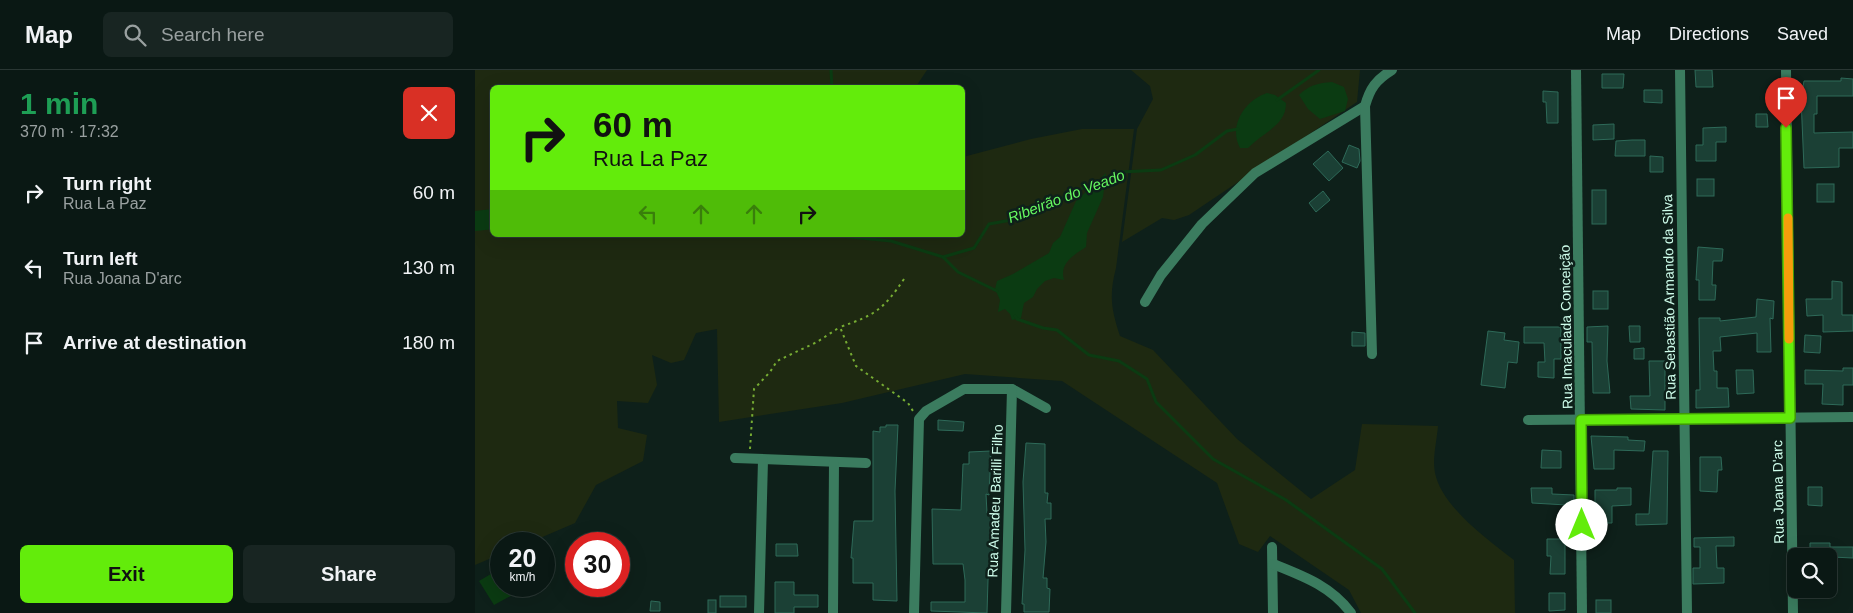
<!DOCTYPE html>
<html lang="en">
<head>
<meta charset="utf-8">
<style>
	:root { --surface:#0a1814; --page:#182522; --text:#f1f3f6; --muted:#99a0a0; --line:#2a3734; --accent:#63ec0b }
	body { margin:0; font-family:Helvetica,sans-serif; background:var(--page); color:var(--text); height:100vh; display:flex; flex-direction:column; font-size:19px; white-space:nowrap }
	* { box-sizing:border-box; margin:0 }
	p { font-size:16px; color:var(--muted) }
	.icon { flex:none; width:28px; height:28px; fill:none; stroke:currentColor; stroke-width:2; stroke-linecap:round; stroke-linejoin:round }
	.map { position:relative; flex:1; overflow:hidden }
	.side { display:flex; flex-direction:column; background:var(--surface); width:475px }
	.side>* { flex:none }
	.banner { position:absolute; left:15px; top:15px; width:475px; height:152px; border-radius:8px; box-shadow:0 5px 20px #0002,0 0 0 1px var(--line); background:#63ec0b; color:#111; overflow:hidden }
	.controls { position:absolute; left:1312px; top:478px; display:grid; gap:10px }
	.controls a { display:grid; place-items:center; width:50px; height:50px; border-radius:8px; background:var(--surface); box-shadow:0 5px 20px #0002,0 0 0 1px var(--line); font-size:25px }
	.speed { position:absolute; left:15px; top:462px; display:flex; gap:10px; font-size:25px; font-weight:700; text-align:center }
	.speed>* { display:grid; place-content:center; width:65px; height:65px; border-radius:50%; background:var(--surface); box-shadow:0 5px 20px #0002,0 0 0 1px var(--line); line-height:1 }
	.speed small { font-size:12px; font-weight:400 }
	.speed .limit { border:8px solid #d22; background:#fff; color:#111 }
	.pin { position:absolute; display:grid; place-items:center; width:42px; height:42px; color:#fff; margin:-51px -21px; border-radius:50% 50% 50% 0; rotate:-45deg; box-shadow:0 0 5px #0007 }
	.pin .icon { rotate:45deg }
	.me { position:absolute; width:55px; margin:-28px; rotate:0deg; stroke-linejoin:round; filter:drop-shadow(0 0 4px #0008) }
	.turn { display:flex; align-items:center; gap:18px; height:105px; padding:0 20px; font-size:22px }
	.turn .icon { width:65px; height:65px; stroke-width:2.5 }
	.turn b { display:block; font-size:35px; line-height:42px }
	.lanes { display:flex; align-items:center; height:48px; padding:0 20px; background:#0003; justify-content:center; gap:25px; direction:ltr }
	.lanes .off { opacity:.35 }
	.round { display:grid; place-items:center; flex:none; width:52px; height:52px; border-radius:8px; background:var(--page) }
	.overview { display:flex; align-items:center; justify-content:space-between; height:85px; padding:0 20px }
	h1 { font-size:30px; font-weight:700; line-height:38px; color:#1e9e55 }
	.primary-button { display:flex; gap:10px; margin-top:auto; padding:10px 20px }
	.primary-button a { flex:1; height:58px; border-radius:8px; background:var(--accent); color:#111; font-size:20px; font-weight:700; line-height:58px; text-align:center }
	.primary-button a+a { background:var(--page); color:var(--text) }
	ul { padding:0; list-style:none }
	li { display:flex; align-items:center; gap:15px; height:75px; padding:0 20px }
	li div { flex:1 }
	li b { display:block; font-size:19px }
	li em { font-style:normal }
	header { display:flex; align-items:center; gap:30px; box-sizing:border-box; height:70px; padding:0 25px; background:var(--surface); border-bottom:1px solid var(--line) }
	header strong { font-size:24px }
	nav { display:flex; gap:28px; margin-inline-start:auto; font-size:18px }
	.search { width:350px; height:45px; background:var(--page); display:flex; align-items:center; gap:12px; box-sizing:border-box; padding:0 18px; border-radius:8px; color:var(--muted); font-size:19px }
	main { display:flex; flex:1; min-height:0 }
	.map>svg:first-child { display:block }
	.green { fill:#1e2911 }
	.water { fill:#0b3b12 }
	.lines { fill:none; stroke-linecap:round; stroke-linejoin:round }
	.stream { stroke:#0b3b12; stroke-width:3 }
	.river { stroke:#0b3b12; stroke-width:20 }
	.building { fill:#1b4035; stroke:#2e6a59 }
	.path { stroke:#76ac33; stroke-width:2; stroke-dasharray:2.5 4; stroke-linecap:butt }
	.minor { stroke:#3b7c5f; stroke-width:10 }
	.route-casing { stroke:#409907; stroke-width:12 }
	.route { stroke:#63ec0b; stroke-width:9 }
	.slow { stroke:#f59e0b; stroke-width:9 }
	.labels { text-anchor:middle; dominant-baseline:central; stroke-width:5; stroke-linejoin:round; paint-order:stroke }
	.street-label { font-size:14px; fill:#cefdeb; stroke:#0e201a }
	.water-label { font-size:15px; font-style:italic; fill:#66f861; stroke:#0e201a }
</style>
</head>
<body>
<header>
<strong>Map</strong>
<div class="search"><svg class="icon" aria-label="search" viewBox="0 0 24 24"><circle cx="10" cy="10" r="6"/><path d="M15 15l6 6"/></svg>Search here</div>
<nav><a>Map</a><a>Directions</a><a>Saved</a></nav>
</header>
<main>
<section class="side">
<div class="overview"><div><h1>1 min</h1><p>370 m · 17:32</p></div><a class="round" style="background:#d93025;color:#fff"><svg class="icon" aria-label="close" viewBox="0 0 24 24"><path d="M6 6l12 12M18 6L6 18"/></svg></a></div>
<ul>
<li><svg class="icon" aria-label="right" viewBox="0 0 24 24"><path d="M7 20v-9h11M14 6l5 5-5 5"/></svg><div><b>Turn right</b><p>Rua La Paz</p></div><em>60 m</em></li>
<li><svg class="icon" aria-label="left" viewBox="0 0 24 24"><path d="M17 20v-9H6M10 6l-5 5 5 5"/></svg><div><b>Turn left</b><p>Rua Joana D'arc</p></div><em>130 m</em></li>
<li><svg class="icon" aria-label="arrive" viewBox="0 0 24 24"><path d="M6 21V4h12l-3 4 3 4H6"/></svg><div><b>Arrive at destination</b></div><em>180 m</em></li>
</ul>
<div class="primary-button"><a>Exit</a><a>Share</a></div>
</section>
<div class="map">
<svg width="1378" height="543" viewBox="0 0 1378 543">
	<rect width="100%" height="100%" fill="#0e201a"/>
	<g class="green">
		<path d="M0,0h452l-12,18h-422v147h470v-78l68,-18 51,-10h52l-18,139c-7,27 -5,41 4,68l33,14 84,89 74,60 44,-29 7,-46 76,2c-1,14 -6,33 -3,47 7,34 53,67 79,87l1,53h-154l-12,-23 -79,-54 -12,16 -19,-8 -22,-61 -155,-102 -97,-7 -123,29 -123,19 -2,-93 -21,4 -12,27 -13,3 -19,-8 5,30 -9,18 -31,-2 1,27 29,7 -4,26 -47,24 -21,38 -49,21h-25v10l-26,11z"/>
		<polygon points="656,0 885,0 882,32 714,145 699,150 687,148 647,172 662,59 678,29 675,16"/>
	</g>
	<g class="water">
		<path d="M857,12l12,5 4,12 -3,12 -25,8 -12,-10 -9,-14c10,-10 19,-12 33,-13z"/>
		<path d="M792,23l8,2 11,8c0,23 -23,29 -38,45h-8c-12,-22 5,-48 27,-55z"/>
		<path d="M631,103l-3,24 -16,36 -1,14c-12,8 -27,16 -22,33l-10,-2 -9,3 -8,8 -4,8 -9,6 -3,15 -9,2 -2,-6 -5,-5 -7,3 2,-12 -5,-11 2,-8 16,-7 36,-21 4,-10 7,-6 16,-36z"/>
		<polygon points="26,498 26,516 54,516 19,535 4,511"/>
	</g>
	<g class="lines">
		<g class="stream">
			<polyline points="356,0 357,18"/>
			<polyline points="802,30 844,0"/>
			<polyline points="627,110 646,102 686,100 720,85 752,61 763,59"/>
			<polyline points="355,165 416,171 468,187 499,178 514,154 542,149 621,112"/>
			<polyline points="468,187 483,202 522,221"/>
			<polyline points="540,246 542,249 568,258 582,260 614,285 644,291 672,309 681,332 738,389 811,430 907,499 940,543"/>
		</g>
		<polyline class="river" points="0,151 18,149"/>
	</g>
	<g class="building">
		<polygon points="1220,0 1237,0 1238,17 1221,17"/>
		<polygon points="1127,4 1149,4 1148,18 1127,18"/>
		<polygon points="1366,8 1378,9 1378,26 1342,26 1342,44 1339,44 1339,63 1378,62 1378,78 1364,78 1364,97 1329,98 1326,28 1329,11 1366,11"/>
		<polygon points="1169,20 1187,20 1187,33 1169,32"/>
		<polygon points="1068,21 1083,22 1083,53 1072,53 1071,32 1068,32"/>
		<polygon points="1281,44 1292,44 1293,57 1281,57"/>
		<polygon points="1139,54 1139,69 1118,70 1118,55"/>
		<polygon points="1251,57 1251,72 1241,72 1241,91 1221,91 1221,75 1228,75 1228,58"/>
		<polygon points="1157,70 1170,70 1170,86 1140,86 1141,71"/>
		<polygon points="874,75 884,79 885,91 882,98 867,92"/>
		<polygon points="853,81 868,98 854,111 838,94"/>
		<polygon points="1175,86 1188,87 1188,102 1175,102"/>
		<rect x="1222" y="109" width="17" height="17"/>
		<rect x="1342" y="114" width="17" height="18"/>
		<rect x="1117" y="120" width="14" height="34"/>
		<polygon points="848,121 855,130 841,142 834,133"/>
		<polygon points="1223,177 1248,179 1247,191 1238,191 1237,215 1241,215 1240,230 1224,230 1224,210 1221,210"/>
		<polygon points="1357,211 1367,212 1367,245 1378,245 1378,261 1348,262 1348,245 1332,246 1331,229 1357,229"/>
		<rect x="1118" y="221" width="15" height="18"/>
		<polygon points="1282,229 1299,231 1298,249 1295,248 1296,282 1282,282 1282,263 1245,267 1246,281 1238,281 1239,301 1242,301 1242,318 1253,318 1254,337 1221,338 1221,320 1225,320 1224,248 1245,248 1245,251 1281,247"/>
		<polygon points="1133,256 1132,291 1135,323 1118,323 1117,272 1112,272 1112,257"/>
		<polygon points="1154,256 1165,256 1165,272 1155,272"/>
		<polygon points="1049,257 1086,257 1086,289 1079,289 1079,308 1063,307 1063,292 1070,292 1069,273 1049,273"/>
		<polygon points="1013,261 1030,263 1029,270 1044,272 1042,293 1033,292 1030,318 1006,315"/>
		<polygon points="877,262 890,263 890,276 877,276"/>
		<polygon points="1330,265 1346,266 1345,283 1329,282"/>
		<polygon points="1169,278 1169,289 1159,289 1159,279"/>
		<polygon points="1174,291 1190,291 1190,340 1156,339 1155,326 1175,326"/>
		<polygon points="1368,298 1378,298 1378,315 1368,315 1368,335 1347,334 1348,314 1330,314 1330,300 1368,301"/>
		<polygon points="1261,300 1278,300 1279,323 1262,324"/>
		<polygon points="463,350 489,352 488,361 463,360"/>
		<polygon points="411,355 423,355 420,421 422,531 398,530 398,513 378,513 378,488 376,488 379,451 398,451 398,361 405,362 405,357 411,357"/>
		<polygon points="1116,366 1153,367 1153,370 1170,371 1169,381 1139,380 1139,399 1119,399"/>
		<polygon points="551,373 570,374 570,423 573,423 572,433 576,433 576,449 570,449 571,472 568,508 572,508 572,518 575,519 574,542 549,542 549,534 547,534 550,480 548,412"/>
		<polygon points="1067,380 1086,381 1086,398 1066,398"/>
		<polygon points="516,381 514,425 511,424 512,443 515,443 518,479 513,510 512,543 456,541 456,532 490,532 490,510 488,494 458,494 457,439 486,440 488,394 494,394 494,382"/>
		<polygon points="1178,381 1193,381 1192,454 1161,455 1161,444 1174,444"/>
		<polygon points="1225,387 1246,387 1247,400 1243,400 1242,422 1225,421"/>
		<polygon points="1333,417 1347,417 1347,436 1333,435"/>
		<polygon points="1056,418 1077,418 1077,424 1099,425 1099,432 1092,432 1092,435 1057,433"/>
		<polygon points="1142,418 1156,418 1156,435 1137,436 1137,453 1120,453 1120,420 1142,420"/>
		<polygon points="1259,467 1259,476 1241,476 1242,498 1249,498 1249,513 1218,514 1218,498 1225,498 1225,477 1219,477 1219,468"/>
		<polygon points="1072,469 1090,469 1090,504 1075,504 1076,486 1072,486"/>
		<polygon points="1335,473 1355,473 1355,477 1378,477 1378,488 1335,486"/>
		<polygon points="301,474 322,474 323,486 301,486"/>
		<polygon points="300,512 319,512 319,525 343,525 343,537 319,537 319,543 300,543"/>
		<polygon points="1074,523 1090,523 1090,540 1074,541"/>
		<rect x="245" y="526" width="26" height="11"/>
		<rect x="233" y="530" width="8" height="13"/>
		<rect x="1121" y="530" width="15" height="13"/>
		<polygon points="176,531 185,532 185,541 175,541"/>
	</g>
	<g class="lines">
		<g class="path">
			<path d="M429,209c-21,31 -29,36 -64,48l16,39 52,37 5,8"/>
			<polyline points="275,379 279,319 295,302 302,291 342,272 365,257"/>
		</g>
		<g class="minor">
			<polyline points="1101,0 1107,543"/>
			<polyline points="1205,0 1212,543"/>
			<polyline points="1311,0 1318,543"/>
			<polyline points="670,232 686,205 727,154 780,103 890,36"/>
			<path d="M897,284l-7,-248c5,-18 11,-26 27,-36"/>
			<polyline points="1053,350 1378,347"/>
			<polyline points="260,388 391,393"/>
			<polyline points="797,477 798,543"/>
			<path d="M798,494c30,12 58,22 78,49"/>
			<polyline points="284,543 288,390"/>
			<polyline points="358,543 359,392"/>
			<polyline points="439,543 444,349 451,341 489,319 537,319 571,338"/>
			<polyline points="531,543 537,319"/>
		</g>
	</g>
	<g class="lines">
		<g class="route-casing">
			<polyline id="route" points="1107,455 1106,350 1315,348 1311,58"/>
		</g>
		<use href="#route" class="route"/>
		<polyline class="slow" points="1313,148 1314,269"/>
	</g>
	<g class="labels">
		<g class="street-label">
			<text transform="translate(1194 227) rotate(-91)">Rua Sebastião Armando da Silva</text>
			<text transform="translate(1091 257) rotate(-91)">Rua Imaculada Conceição</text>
			<text transform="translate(1303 422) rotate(-91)">Rua Joana D'arc</text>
			<text transform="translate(520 431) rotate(-88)">Rua Amadeu Barilli Filho</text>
		</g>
		<g class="water-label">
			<text transform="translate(591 126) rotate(-21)">Ribeirão do Veado</text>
		</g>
	</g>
</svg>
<div class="controls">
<a><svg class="icon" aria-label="search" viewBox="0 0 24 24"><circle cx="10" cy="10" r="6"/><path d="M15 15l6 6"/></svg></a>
</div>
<div class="speed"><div>20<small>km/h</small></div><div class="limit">30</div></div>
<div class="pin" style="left:1311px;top:58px;background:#d93025"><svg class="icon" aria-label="arrive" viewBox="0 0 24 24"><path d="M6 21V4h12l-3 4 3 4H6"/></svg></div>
<svg class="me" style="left:1107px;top:455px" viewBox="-20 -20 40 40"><circle r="19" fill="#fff"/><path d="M0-13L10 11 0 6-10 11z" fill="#63ec0b"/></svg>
<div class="banner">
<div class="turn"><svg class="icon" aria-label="right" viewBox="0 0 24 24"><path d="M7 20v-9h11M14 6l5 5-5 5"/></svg><div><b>60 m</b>Rua La Paz</div></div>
<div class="lanes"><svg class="icon off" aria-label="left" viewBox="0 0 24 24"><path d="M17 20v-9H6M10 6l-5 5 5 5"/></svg><svg class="icon off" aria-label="ahead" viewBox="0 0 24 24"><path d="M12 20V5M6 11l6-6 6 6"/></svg><svg class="icon off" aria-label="ahead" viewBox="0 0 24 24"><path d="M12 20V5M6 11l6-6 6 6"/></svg><svg class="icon" aria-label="right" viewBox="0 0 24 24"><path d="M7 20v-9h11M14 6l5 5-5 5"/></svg></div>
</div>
</div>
</main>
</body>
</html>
